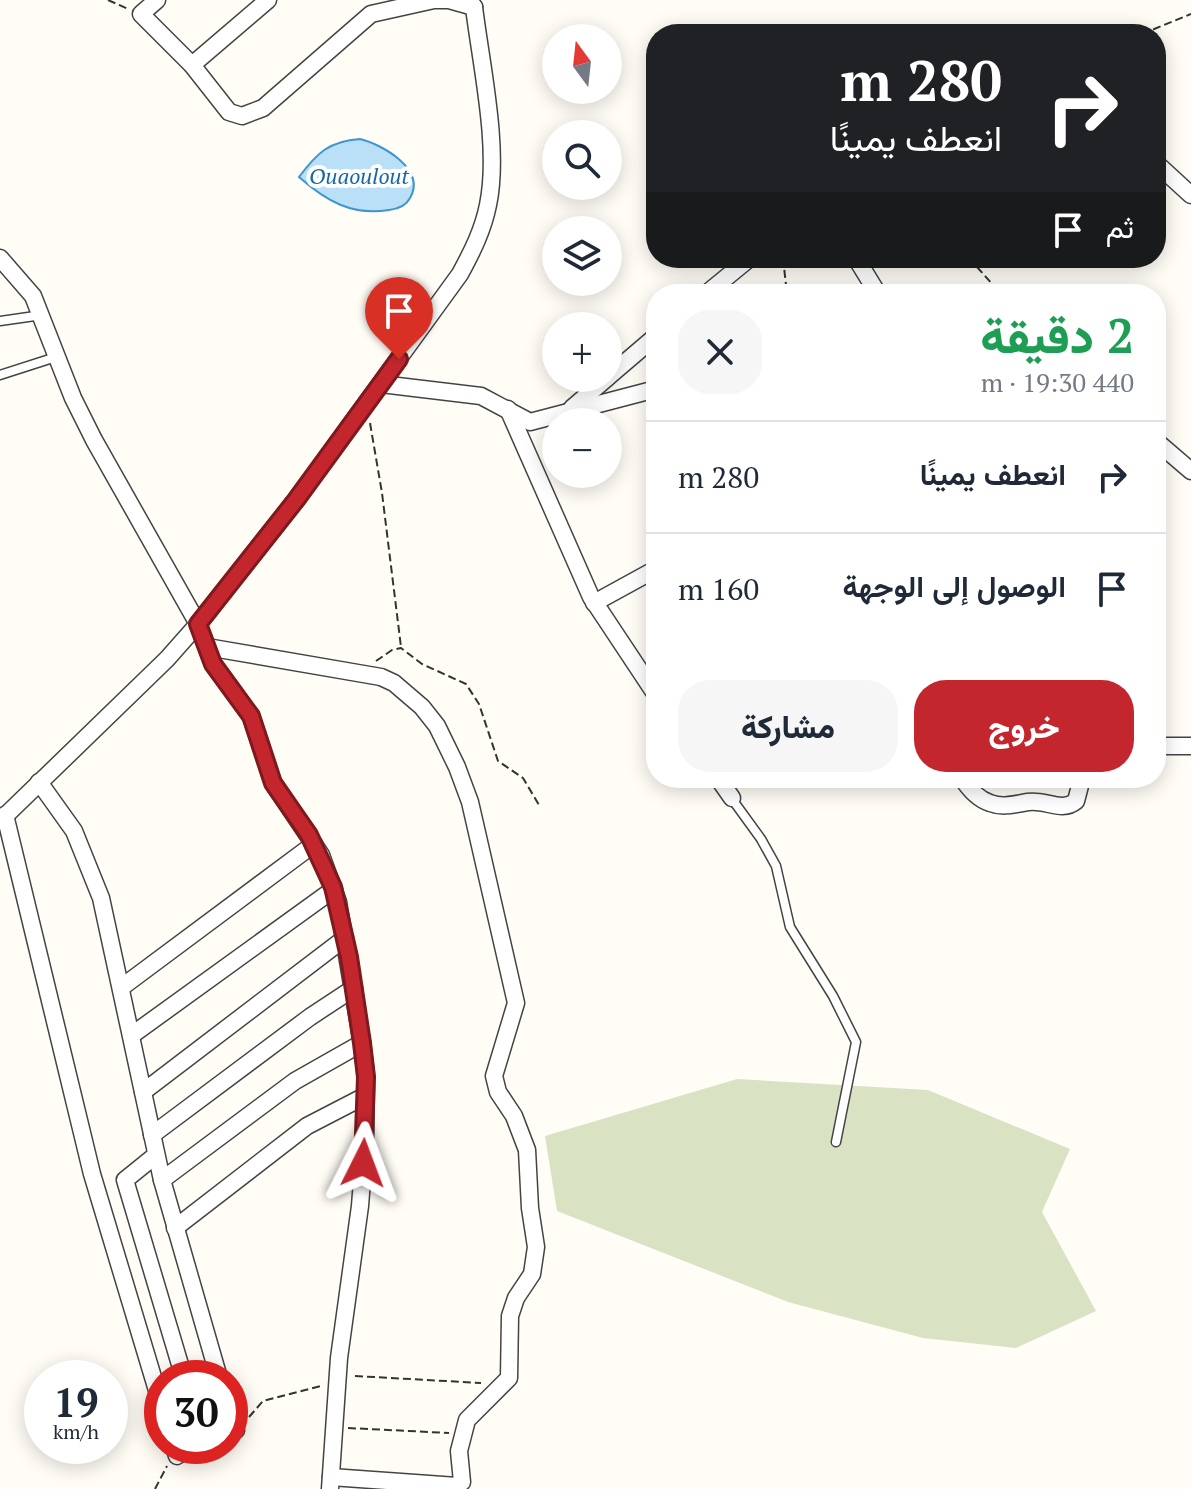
<!DOCTYPE html>
<html lang="ar">
<head>
<meta charset="utf-8">
<style>
	:root { --surface:#fff; --page:#f6f6f7; --text:#1f2937; --muted:#747a83; --line:#e0e1e3; --accent:#c4262e }
	body { margin:0; font-family:"PT Serif",Vazirmatn,serif; background:var(--page); color:var(--text); direction:rtl; height:100vh; display:flex; flex-direction:column; font-size:30px; white-space:nowrap }
	* { box-sizing:border-box; margin:0 }
	p { font-size:26px; color:var(--muted) }
	.icon { flex:none; width:44px; height:44px; fill:none; stroke:currentColor; stroke-width:2; stroke-linecap:round; stroke-linejoin:round }
	.map { position:relative; flex:1; overflow:hidden; direction:ltr }
	.details { position:absolute; left:646px; top:284px; width:520px; height:504px; display:flex; flex-direction:column; background:var(--surface); border-radius:32px; box-shadow:0 4px 20px #0003; direction:rtl }
	.details>* { flex:none }
	.guide { position:absolute; left:646px; top:24px; width:520px; height:244px; border-radius:32px; box-shadow:0 4px 20px #0003; direction:rtl; background:#202124; color:#fff; overflow:hidden }
	.needle { width:52px; rotate:345deg }
	.fabs { position:absolute; left:542px; top:24px; display:grid; gap:16px }
	.fabs a { display:grid; place-items:center; width:80px; height:80px; border-radius:50%; background:var(--surface); box-shadow:0 4px 20px #0003; font-size:40px }
	.speed { position:absolute; left:24px; top:1360px; display:flex; gap:16px; font-size:40px; font-weight:700; text-align:center }
	.speed>* { display:grid; place-content:center; width:104px; height:104px; border-radius:50%; background:var(--surface); box-shadow:0 4px 20px #0003; line-height:1 }
	.speed small { font-size:20px; font-weight:400 }
	.speed .limit { border:12px solid #d22; background:#fff; color:#111 }
	.pin { position:absolute; display:grid; place-items:center; width:68px; height:68px; color:#fff; margin:-82px -34px; border-radius:50% 50% 50% 0; rotate:-45deg; box-shadow:0 0 8px #0007 }
	.pin .icon { rotate:45deg }
	.me { position:absolute; width:88px; margin:-44px; rotate:3deg; stroke-linejoin:round; filter:drop-shadow(0 0 6px #0008) }
	.turn { display:flex; align-items:center; gap:28px; height:168px; padding:0 32px; font-size:36px }
	.turn .icon { width:104px; height:104px; stroke-width:2.5 }
	.turn b { display:block; font-size:56px; line-height:68px }
	.then { display:flex; align-items:center; height:76px; padding:0 32px; background:#0003; gap:16px; font-size:30px }
	.round { display:grid; place-items:center; flex:none; width:84px; height:84px; border-radius:32px; background:var(--page) }
	.headline { display:flex; align-items:center; justify-content:space-between; height:136px; padding:0 32px }
	h1 { font-size:48px; font-weight:800; line-height:60px; color:#1e9e55 }
	.action { display:flex; gap:16px; margin-top:auto; padding:16px 32px }
	.action a { flex:1; height:92px; border-radius:32px; background:var(--accent); color:#fff; font-size:32px; font-weight:800; line-height:92px; text-align:center }
	.action a+a { background:var(--page); color:var(--text) }
	ul { padding:0; list-style:none }
	li { display:flex; align-items:center; gap:24px; height:112px; padding:0 32px; border-top:2px solid var(--line) }
	li div { flex:1 }
	li b { display:block; font-size:30px }
	li em { font-style:normal }
	.map>svg:first-child { display:block }
	.cemetery { fill:#d9e3c4 }
	.water { fill:#b9e0f7; stroke:#3f96cf; stroke-width:2 }
	.lines { fill:none; stroke-linecap:round; stroke-linejoin:round }
	.service-casing { stroke:#444; stroke-width:11 }
	.minor-casing { stroke:#444; stroke-width:19 }
	.path { stroke:#333; stroke-width:2; stroke-dasharray:8 4; stroke-linecap:butt }
	.service { stroke:#fff; stroke-width:8 }
	.minor { stroke:#fff; stroke-width:16 }
	.route-casing { stroke:#7f191e; stroke-width:20 }
	.route { stroke:#c4262e; stroke-width:14 }
	.labels { text-anchor:middle; dominant-baseline:central; stroke-width:8; stroke-linejoin:round; paint-order:stroke }
	.water-label { font-size:22px; font-style:italic; fill:#1768a6; stroke:#fff }
</style>
</head>
<body>
<div class="map">
<svg width="1191" height="1489" viewBox="0 0 1191 1489">
	<rect width="100%" height="100%" fill="#fffdf5"/>
	<polygon class="cemetery" points="737,1079 928,1090 1070,1149 1042,1212 1096,1311 1016,1348 923,1338 788,1302 557,1211 545,1136"/>
	<path class="water" d="M360,139c21,5 67,30 50,59 -4,8 -13,11 -21,12 -37,6 -63,-9 -90,-33 18,-24 30,-36 61,-38z"/>
	<g class="lines">
		<g class="service-casing">
			<g id="service">
				<polyline points="0,321 42,315"/>
				<polyline points="0,375 56,357"/>
				<polyline points="732,799 761,839 776,866 790,927 833,996 856,1042 836,1142"/>
			</g>
		</g>
		<g class="minor-casing">
			<g id="minor">
				<polyline points="157,0 141,14 192,65 229,112 242,116 263,108 371,14 434,0 449,0 474,7"/>
				<polyline points="192,65 268,0"/>
				<polyline points="1156,163 1191,195"/>
				<polyline points="0,258 33,296 73,398 94,440 198,624 213,664 251,716 273,783 321,855 338,902 362,1043 366,1077 365,1142 360,1206 339,1358 330,1489"/>
				<polyline points="856,258 878,294"/>
				<polyline points="706,294 750,258"/>
				<polyline points="608,377 656,336"/>
				<polyline points="381,384 481,396 530,422 656,389"/>
				<polyline points="572,408 607,378"/>
				<polyline points="508,409 591,597 656,695"/>
				<polyline points="1156,441 1191,471"/>
				<polyline points="594,603 656,569"/>
				<polyline points="207,647 381,677 394,683 422,707 437,726 457,767 470,802 516,1003 494,1076 498,1092 514,1116 527,1150 530,1208 536,1247 532,1274 516,1298 510,1316 509,1378 467,1420 459,1451 462,1482 457,1486 331,1477"/>
				<polyline points="1156,746 1191,746"/>
				<polyline points="718,778 732,798"/>
				<path d="M962,778c7,11 16,21 28,25 13,5 25,1 38,-1 17,-3 34,11 48,-1l6,-23"/>
				<polyline points="39,782 74,831 101,898 162,1180 219,1378"/>
				<polyline points="5,815 92,1174 162,1407"/>
				<path d="M0,821l167,-162 31,-35 98,-124 164,-226c12,-22 23,-44 28,-69 12,-57 -7,-140 -14,-198l-5,-7"/>
				<polyline points="122,987 314,844"/>
				<polyline points="132,1035 334,889"/>
				<polyline points="143,1092 345,938"/>
				<polyline points="152,1135 310,1017 354,988"/>
				<polyline points="156,1155 125,1180 184,1378"/>
				<polyline points="162,1180 295,1081 362,1043"/>
				<polyline points="175,1228 307,1126 365,1096"/>
				<polyline points="230,1411 236,1430"/>
				<polyline points="174,1446 177,1456"/>
			</g>
		</g>
		<g class="path">
			<polyline points="108,0 128,9"/>
			<polyline points="1142,34 1191,14"/>
			<polyline points="783,258 787,294"/>
			<polyline points="969,258 1001,294"/>
			<polyline points="370,423 382,493 401,647"/>
			<polyline points="376,661 392,650 401,648 422,664 466,684 479,704 498,761 523,778 539,805"/>
			<polyline points="355,1376 481,1383"/>
			<polyline points="249,1417 263,1401 321,1386"/>
			<polyline points="348,1428 449,1433"/>
			<polyline points="155,1489 167,1466"/>
		</g>
		<use href="#service" class="service"/>
		<use href="#minor" class="minor"/>
	</g>
	<g class="lines">
		<g class="route-casing">
			<polyline id="route" points="363,1163 366,1077 362,1043 349,957 333,887 309,835 273,783 251,716 213,664 198,624 296,500 399,359"/>
		</g>
		<use href="#route" class="route"/>
	</g>
	<g class="labels">
		<g class="water-label">
			<text x="359" y="175">Ouaoulout</text>
		</g>
	</g>
</svg>
<div class="fabs">
<a><svg class="needle" viewBox="-14 -14 28 28"><path d="M0-13l5 13h-10z" fill="#e53935"/><path d="M0 13l5-13h-10z" fill="#747a83"/></svg></a>
<a><svg class="icon" aria-label="search" viewBox="0 0 24 24"><circle cx="10" cy="10" r="6"/><path d="M15 15l6 6"/></svg></a>
<a><svg class="icon" aria-label="layers" viewBox="0 0 24 24"><path d="M12 4l9 5-9 5-9-5zM3 14l9 5 9-5"/></svg></a>
<a>+</a>
<a>−</a>
</div>
<div class="speed"><div>19<small>km/h</small></div><div class="limit">30</div></div>
<div class="pin" style="left:399px;top:359px;background:#d93025"><svg class="icon" aria-label="arrive" viewBox="0 0 24 24"><path d="M6 21V4h12l-3 4 3 4H6"/></svg></div>
<svg class="me" style="left:363px;top:1163px" viewBox="-20 -20 40 40"><path d="M0-17L14 15 0 8-14 15z" fill="#c4262e" stroke="#fff" stroke-width="4"/></svg>
<div class="guide">
<div class="turn"><svg class="icon" aria-label="right" viewBox="0 0 24 24"><path d="M7 20v-9h11M14 6l5 5-5 5"/></svg><div><b>280 m</b>انعطف يمينًا</div></div>
<div class="then">ثم<svg class="icon" aria-label="arrive" viewBox="0 0 24 24"><path d="M6 21V4h12l-3 4 3 4H6"/></svg></div>
</div>
<section class="details">
<div class="headline"><div><h1>2 دقيقة</h1><p>440 m · 19:30</p></div><a class="round"><svg class="icon" aria-label="close" viewBox="0 0 24 24"><path d="M6 6l12 12M18 6L6 18"/></svg></a></div>
<ul>
<li><svg class="icon" aria-label="right" viewBox="0 0 24 24"><path d="M7 20v-9h11M14 6l5 5-5 5"/></svg><div><b>انعطف يمينًا</b></div><em>280 m</em></li>
<li><svg class="icon" aria-label="arrive" viewBox="0 0 24 24"><path d="M6 21V4h12l-3 4 3 4H6"/></svg><div><b>الوصول إلى الوجهة</b></div><em>160 m</em></li>
</ul>
<div class="action"><a>خروج</a><a>مشاركة</a></div>
</section>
</div>
</body>
</html>
